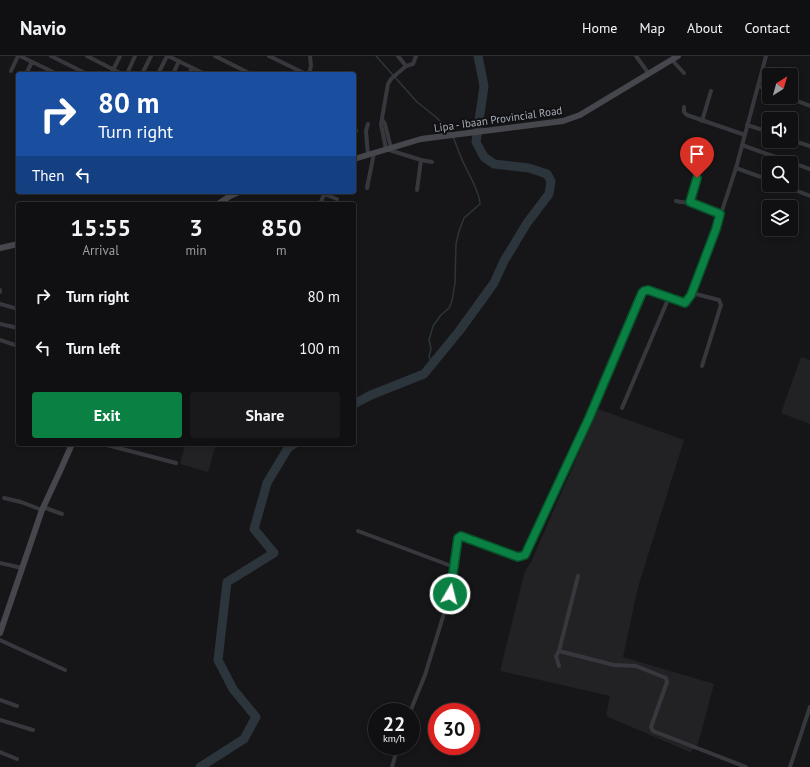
<!DOCTYPE html>
<html lang="en">
<head>
<meta charset="utf-8">
<style>
	:root { --surface:#101012; --page:#19191b; --text:#f1f3f6; --muted:#9c9d9f; --line:#303032; --accent:#0b8043 }
	body { margin:0; font-family:"PT Sans",sans-serif; background:var(--page); color:var(--text); height:100vh; display:flex; flex-direction:column; font-size:15px; white-space:nowrap }
	* { box-sizing:border-box; margin:0 }
	p { font-size:13px; color:var(--muted) }
	.icon { flex:none; width:22px; height:22px; fill:none; stroke:currentColor; stroke-width:2; stroke-linecap:round; stroke-linejoin:round }
	.map { position:relative; flex:1; overflow:hidden }
	.details { position:absolute; left:16px; top:146px; width:340px; height:244px; display:flex; flex-direction:column; background:var(--surface); border-radius:4px; box-shadow:0 2px 6px #0003,0 0 0 1px var(--line) }
	.details>* { flex:none }
	.banner { position:absolute; left:16px; top:16px; width:340px; height:122px; border-radius:4px; box-shadow:0 2px 6px #0003,0 0 0 1px var(--line); background:#1a4fa0; color:#fff; overflow:hidden }
	.needle { width:26px; rotate:37deg }
	.fabs { position:absolute; left:762px; top:12px; display:grid; gap:8px }
	.fabs a { display:grid; place-items:center; width:36px; height:36px; border-radius:4px; background:var(--surface); box-shadow:0 2px 6px #0003,0 0 0 1px var(--line); font-size:20px }
	.speed { position:absolute; left:368px; top:647px; display:flex; gap:8px; font-size:20px; font-weight:700; text-align:center }
	.speed>* { display:grid; place-content:center; width:52px; height:52px; border-radius:50%; background:var(--surface); box-shadow:0 2px 6px #0003,0 0 0 1px var(--line); line-height:1 }
	.speed small { font-size:10px; font-weight:400 }
	.speed .limit { border:6px solid #d22; background:#fff; color:#111 }
	.pin { position:absolute; display:grid; place-items:center; width:34px; height:34px; color:#fff; margin:-41px -17px; border-radius:50% 50% 50% 0; rotate:-45deg; box-shadow:0 0 4px #0007 }
	.pin .icon { rotate:45deg }
	.me { position:absolute; width:44px; margin:-22px; rotate:8deg; stroke-linejoin:round; filter:drop-shadow(0 0 3px #0008) }
	.turn { display:flex; align-items:center; gap:14px; height:84px; padding:0 16px; font-size:18px }
	.turn .icon { width:52px; height:52px; stroke-width:2.5 }
	.turn b { display:block; font-size:28px; line-height:34px }
	.then { display:flex; align-items:center; height:38px; padding:0 16px; background:#0003; gap:8px; font-size:15px }
	.eta { display:flex; justify-content:space-evenly; align-items:center; height:68px; text-align:center }
	.eta b { font-size:24px; font-weight:600; line-height:28px }
	.cta { display:flex; gap:8px; margin-top:auto; padding:8px 16px }
	.cta a { flex:1; height:46px; border-radius:4px; background:var(--accent); color:#fff; font-size:16px; font-weight:600; line-height:46px; text-align:center }
	.cta a+a { background:var(--page); color:var(--text) }
	ul { padding:0; list-style:none }
	li { display:flex; align-items:center; gap:12px; height:52px; padding:0 16px }
	li div { flex:1 }
	li b { display:block; font-size:15px }
	li em { font-style:normal }
	header { display:flex; align-items:center; gap:24px; box-sizing:border-box; height:56px; padding:0 20px; background:var(--surface); border-bottom:1px solid var(--line) }
	header strong { font-size:19px }
	nav { display:flex; gap:22px; margin-inline-start:auto; font-size:14px }
	.map>svg:first-child { display:block }
	.built { fill:#222225 }
	.lines { fill:none; stroke-linecap:round; stroke-linejoin:round }
	.stream { stroke:#2c353c; stroke-width:1.5 }
	.river { stroke:#2c353c; stroke-width:9 }
	.street { stroke:#37383d; stroke-width:4 }
	.secondary { stroke:#45474d; stroke-width:6 }
	.route-casing { stroke:#07532c; stroke-width:10 }
	.route { stroke:#0b8043; stroke-width:7 }
	.labels { text-anchor:middle; dominant-baseline:central; stroke-width:4; stroke-linejoin:round; paint-order:stroke }
	.street-label { font-size:11px; fill:#a8adb8; stroke:#111113 }
</style>
</head>
<body>
<header>
<strong>Navio</strong>
<nav><a>Home</a><a>Map</a><a>About</a><a>Contact</a></nav>
</header>
<div class="map">
<svg width="810" height="711" viewBox="0 0 810 711">
	<rect width="100%" height="100%" fill="#161618"/>
	<g class="built">
		<polygon points="801,301 810,304 810,368 781,357"/>
		<polygon points="598,353 684,384 638,531 623,601 714,628 698,688 690,696 606,660 610,640 500,615 525,515 531,506"/>
		<polygon points="185,388 216,388 208,416 180,408"/>
	</g>
	<g class="lines">
		<g class="stream">
			<polyline points="376,0 417,46 437,62 451,77"/>
			<path d="M432,308l-3,-8 2,-7 -2,-9 4,-14 8,-11 8,-7 3,-7 3,-18 1,-39 3,-13 5,-13 16,-14c0,-13 -14,-34 -19,-47 -3,-6 -5,-14 -8,-20"/>
		</g>
		<g class="river">
			<polyline points="354,348 371,339 424,318 460,274 494,227 504,205 527,167 549,138 551,125 547,118 529,112 494,108 484,101 476,86 484,30 478,0"/>
			<polyline points="200,711 244,683 256,661 233,633 218,604 227,526 274,497 254,473 267,427 288,392 294,388"/>
		</g>
		<g class="street">
			<polyline points="20,0 57,18"/>
			<polyline points="51,0 87,18"/>
			<polyline points="87,0 122,18"/>
			<polyline points="168,0 205,18"/>
			<polyline points="215,0 251,18"/>
			<polyline points="269,0 306,18"/>
			<polyline points="398,0 406,10 413,8 416,0"/>
			<polyline points="636,0 649,18"/>
			<polyline points="672,4 684,17"/>
			<polyline points="406,10 391,23 388,28 381,68 386,93 421,104 417,134"/>
			<polyline points="11,15 18,0"/>
			<polyline points="26,18 32,6"/>
			<polyline points="111,18 120,0"/>
			<polyline points="127,18 135,0"/>
			<polyline points="142,18 151,0"/>
			<polyline points="158,18 167,0"/>
			<polyline points="173,18 179,5"/>
			<polyline points="189,18 192,12"/>
			<polyline points="309,18 311,10 310,0"/>
			<polyline points="354,30 354,29"/>
			<polyline points="758,30 769,34"/>
			<polyline points="787,41 810,50"/>
			<polyline points="684,51 684,56 687,59 745,79"/>
			<polyline points="382,63 385,68 391,92"/>
			<polyline points="702,65 711,35"/>
			<polyline points="368,68 366,75 368,99"/>
			<polyline points="354,69 356,75 354,78"/>
			<polyline points="747,69 769,76"/>
			<polyline points="791,84 810,90"/>
			<polyline points="742,89 810,113"/>
			<polyline points="421,104 432,106"/>
			<polyline points="736,112 769,124"/>
			<polyline points="782,129 810,140"/>
			<polyline points="367,132 374,97"/>
			<polyline points="324,138 337,143"/>
			<path d="M676,145c7,2 10,1 16,2 9,1 19,7 28,11"/>
			<polyline points="690,146 697,122"/>
			<polyline points="320,148 325,136"/>
			<polyline points="0,236 0,234"/>
			<polyline points="692,237 719,244 721,249 702,310"/>
			<polyline points="0,248 18,253"/>
			<polyline points="0,268 18,272"/>
			<polyline points="0,284 18,290"/>
			<polyline points="622,352 669,241"/>
			<polyline points="103,388 176,407"/>
			<polyline points="4,442 21,446 42,454"/>
			<polyline points="43,451 62,458"/>
			<polyline points="358,475 454,511"/>
			<polyline points="0,507 22,512"/>
			<polyline points="578,520 559,595 614,609 636,610 666,622 667,626 651,671 653,675 746,711"/>
			<polyline points="0,584 65,614"/>
			<polyline points="559,610 556,600 559,595"/>
			<polyline points="0,644 17,650"/>
			<polyline points="410,656 425,619 450,538 460,480 463,479 518,501 525,499 589,362 642,237 644,235 648,234 685,247 691,239 716,173 736,112 766,0"/>
			<polyline points="0,664 33,674"/>
			<polyline points="0,696 17,703"/>
			<polyline points="392,711 398,690"/>
			<polyline points="790,711 810,651"/>
		</g>
		<g class="secondary">
			<polyline points="354,103 421,83 563,65 580,59 678,0"/>
			<polyline points="218,148 230,140 239,136"/>
			<polyline points="0,192 18,188"/>
			<polyline points="0,577 42,454 61,413 72,388"/>
		</g>
	</g>
	<g class="lines">
		<g class="route-casing">
			<polyline id="route" points="450,538 458,482 461,480 518,501 525,499 589,362 642,237 644,235 648,234 685,247 691,239 716,173 720,158 690,146 697,122"/>
		</g>
		<use href="#route" class="route"/>
	</g>
	<g class="labels">
		<g class="street-label">
			<text transform="translate(498 63) rotate(-8)">Lipa - Ibaan Provincial Road</text>
		</g>
	</g>
</svg>
<div class="fabs">
<a><svg class="needle" viewBox="-14 -14 28 28"><path d="M0-13l5 13h-10z" fill="#e53935"/><path d="M0 13l5-13h-10z" fill="#9c9d9f"/></svg></a>
<a><svg class="icon" aria-label="sound" viewBox="0 0 24 24"><path d="M4 9h4l5-4v14l-5-4H4zM17 9q2 3 0 6"/></svg></a>
<a><svg class="icon" aria-label="search" viewBox="0 0 24 24"><circle cx="10" cy="10" r="6"/><path d="M15 15l6 6"/></svg></a>
<a><svg class="icon" aria-label="layers" viewBox="0 0 24 24"><path d="M12 4l9 5-9 5-9-5zM3 14l9 5 9-5"/></svg></a>
</div>
<div class="speed"><div>22<small>km/h</small></div><div class="limit">30</div></div>
<div class="pin" style="left:697px;top:122px;background:#d93025"><svg class="icon" aria-label="arrive" viewBox="0 0 24 24"><path d="M6 21V4h12l-3 4 3 4H6"/></svg></div>
<svg class="me" style="left:450px;top:538px" viewBox="-20 -20 40 40"><circle r="17" fill="#0b8043" stroke="#fff" stroke-width="3"/><path d="M0-11L8 9 0 5-8 9z" fill="#fff"/></svg>
<div class="banner">
<div class="turn"><svg class="icon" aria-label="right" viewBox="0 0 24 24"><path d="M7 20v-9h11M14 6l5 5-5 5"/></svg><div><b>80 m</b>Turn right</div></div>
<div class="then">Then<svg class="icon" aria-label="left" viewBox="0 0 24 24"><path d="M17 20v-9H6M10 6l-5 5 5 5"/></svg></div>
</div>
<section class="details">
<div class="eta">
<div><b>15:55</b><p>Arrival</p></div>
<div><b>3</b><p>min</p></div>
<div><b>850</b><p>m</p></div>
</div>
<ul>
<li><svg class="icon" aria-label="right" viewBox="0 0 24 24"><path d="M7 20v-9h11M14 6l5 5-5 5"/></svg><div><b>Turn right</b></div><em>80 m</em></li>
<li><svg class="icon" aria-label="left" viewBox="0 0 24 24"><path d="M17 20v-9H6M10 6l-5 5 5 5"/></svg><div><b>Turn left</b></div><em>100 m</em></li>
</ul>
<div class="cta"><a>Exit</a><a>Share</a></div>
</section>
</div>
</body>
</html>
